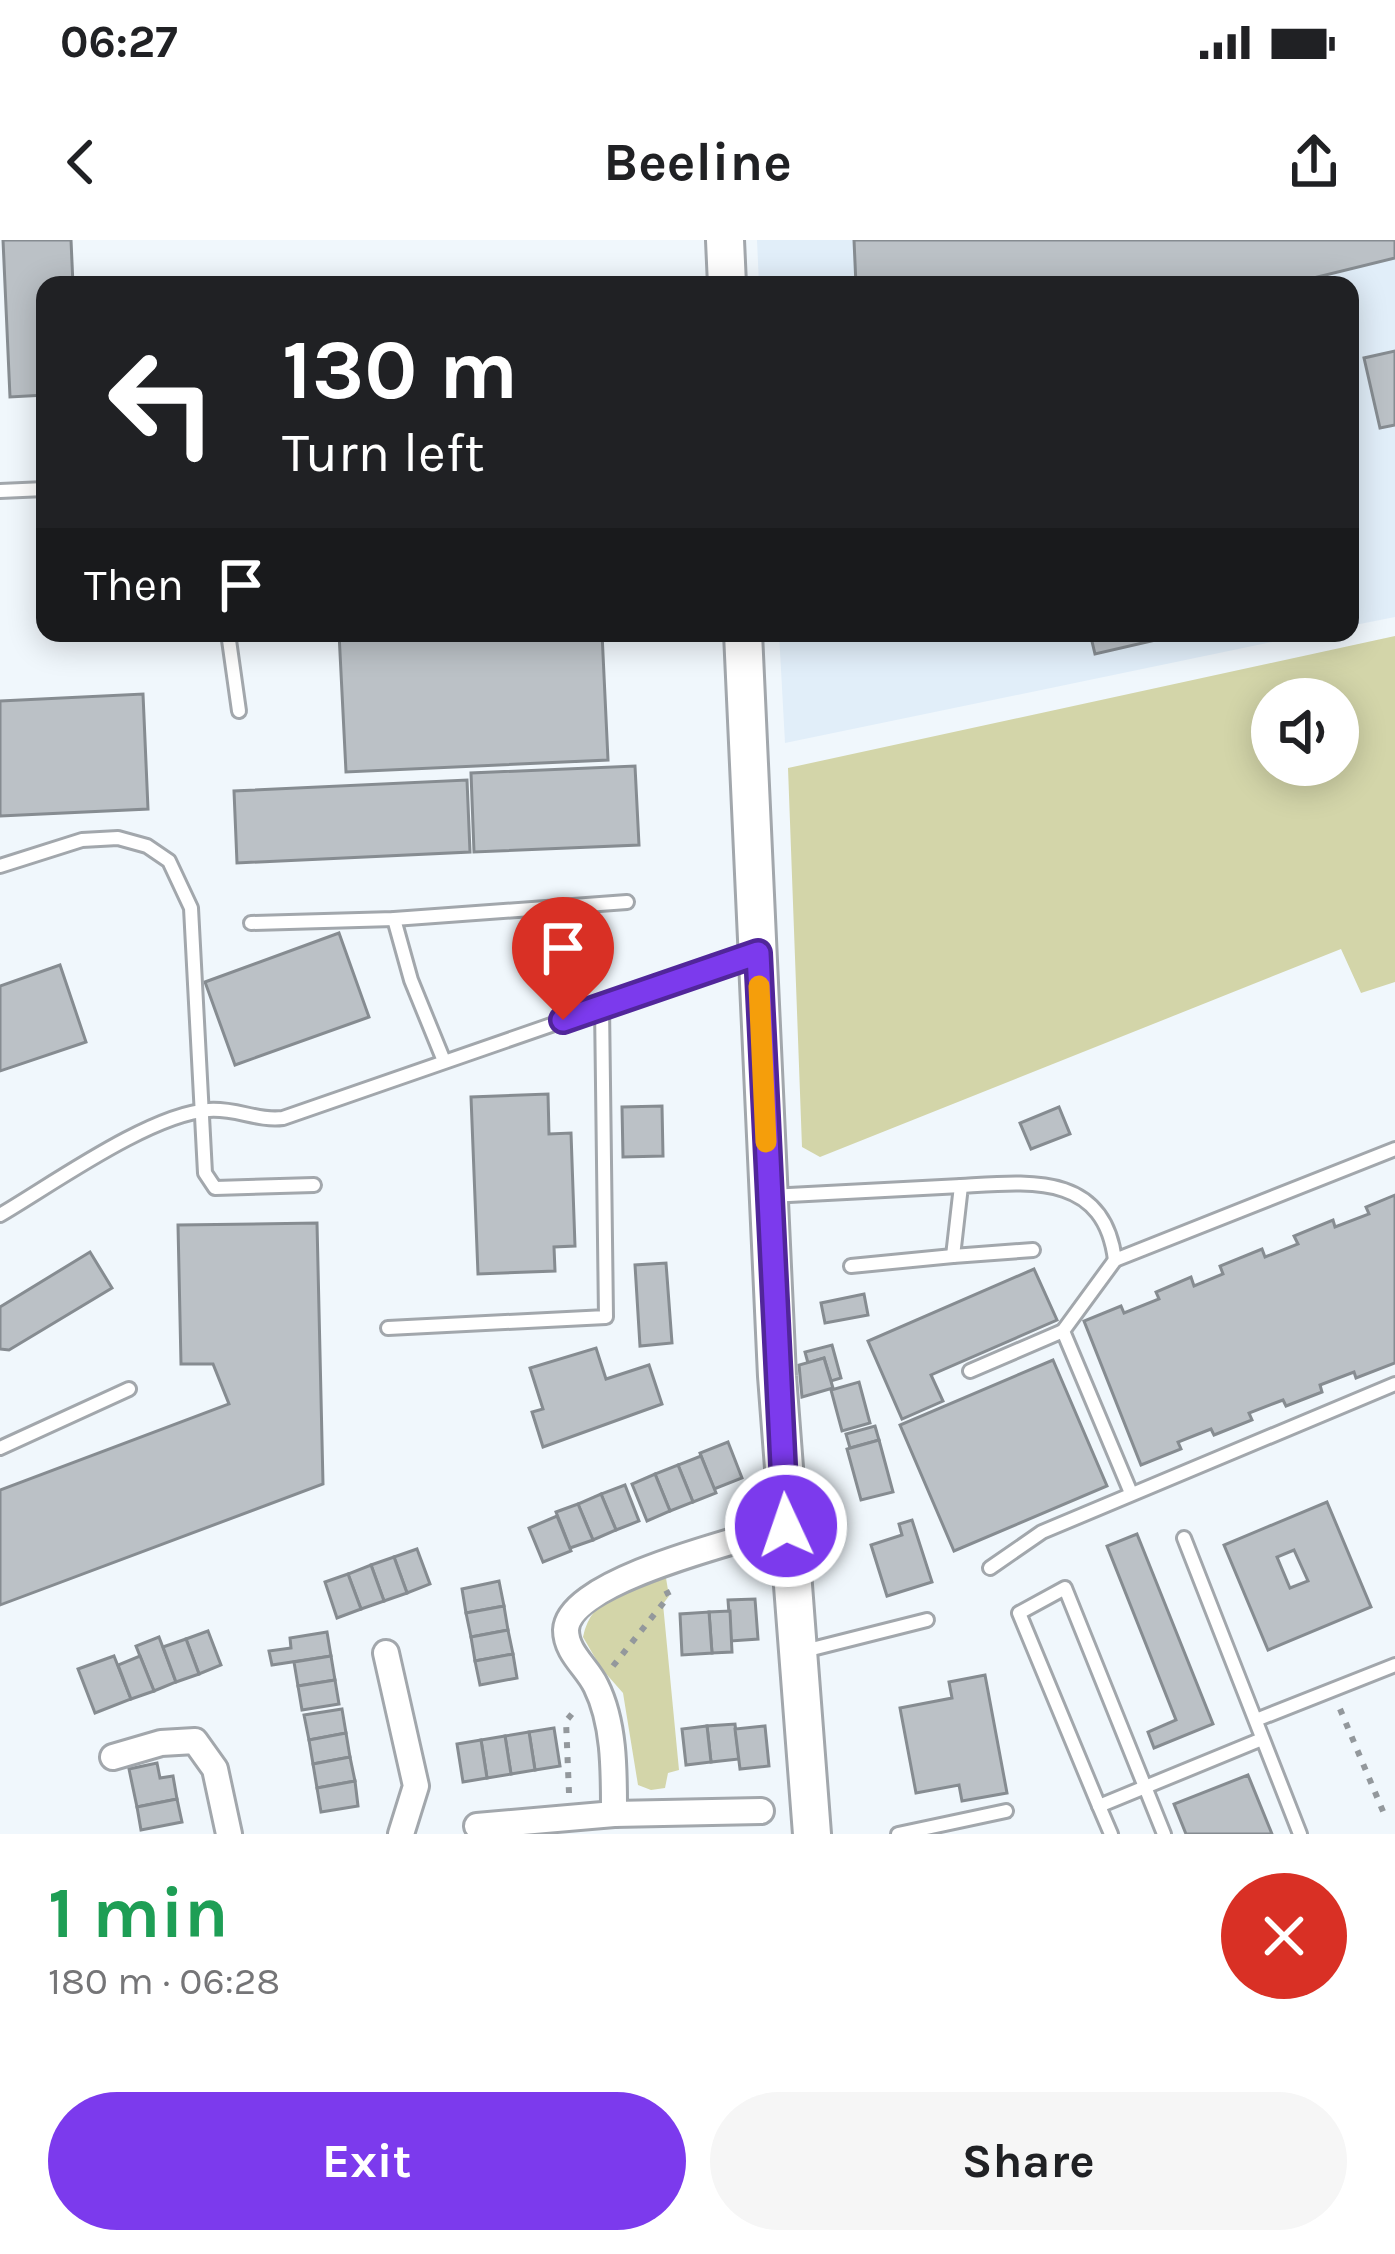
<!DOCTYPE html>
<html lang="en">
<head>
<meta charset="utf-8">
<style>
	:root { --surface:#fff; --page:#f6f6f6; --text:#202124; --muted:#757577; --accent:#7c3aed }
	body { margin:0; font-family:Karla,sans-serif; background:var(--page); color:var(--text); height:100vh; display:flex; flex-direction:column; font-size:45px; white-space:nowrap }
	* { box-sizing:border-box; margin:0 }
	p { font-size:39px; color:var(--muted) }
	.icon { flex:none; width:66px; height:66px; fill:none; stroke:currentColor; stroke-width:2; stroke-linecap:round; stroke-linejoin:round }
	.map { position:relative; height:1594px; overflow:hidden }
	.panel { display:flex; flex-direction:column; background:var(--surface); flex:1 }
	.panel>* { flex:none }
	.banner { position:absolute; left:36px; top:36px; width:1323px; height:366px; border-radius:24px; box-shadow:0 6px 30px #0003; background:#202124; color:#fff; overflow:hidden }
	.fabs { position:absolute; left:1251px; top:438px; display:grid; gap:24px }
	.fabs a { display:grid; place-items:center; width:108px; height:108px; border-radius:50%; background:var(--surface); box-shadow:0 6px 30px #0003; font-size:60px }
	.pin { position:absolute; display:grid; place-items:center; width:102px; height:102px; color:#fff; margin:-123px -51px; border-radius:50% 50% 50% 0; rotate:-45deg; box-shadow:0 0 12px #0007 }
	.pin .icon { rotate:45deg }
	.me { position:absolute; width:132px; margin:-66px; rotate:357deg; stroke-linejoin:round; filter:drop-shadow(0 0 9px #0008) }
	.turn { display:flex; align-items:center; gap:42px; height:252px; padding:0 48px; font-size:54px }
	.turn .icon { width:156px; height:156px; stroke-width:2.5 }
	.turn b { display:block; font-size:84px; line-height:102px }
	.then { display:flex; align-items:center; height:114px; padding:0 48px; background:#0003; gap:24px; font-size:45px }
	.round { display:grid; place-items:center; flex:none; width:126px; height:126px; border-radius:63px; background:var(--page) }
	.head { display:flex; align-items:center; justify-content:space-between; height:204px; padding:0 48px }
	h1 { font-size:72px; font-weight:700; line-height:90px; color:#1e9e55 }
	.action { display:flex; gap:24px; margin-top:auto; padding:24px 48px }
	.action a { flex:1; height:138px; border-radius:72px; background:var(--accent); color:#fff; font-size:48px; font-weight:700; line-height:138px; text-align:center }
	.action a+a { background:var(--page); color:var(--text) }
	.status { display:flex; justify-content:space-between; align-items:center; height:84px; padding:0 60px; background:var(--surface); direction:ltr }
	.status svg { height:33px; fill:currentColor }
	header { display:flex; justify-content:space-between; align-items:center; height:156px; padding:0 48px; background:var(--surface); font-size:54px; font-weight:700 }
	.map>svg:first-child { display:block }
	.built { fill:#e1eef9 }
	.green { fill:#d3d5a9; fill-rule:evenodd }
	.building { fill:#bbc1c6; stroke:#868c91; stroke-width:3; fill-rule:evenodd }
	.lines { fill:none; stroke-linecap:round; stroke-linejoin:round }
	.lane-casing { stroke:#a2a7ac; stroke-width:18 }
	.street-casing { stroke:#a2a7ac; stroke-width:30 }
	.secondary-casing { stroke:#a2a7ac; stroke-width:42 }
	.path { stroke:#93989c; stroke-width:6; stroke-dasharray:6 9; stroke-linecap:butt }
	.lane { stroke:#fff; stroke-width:12 }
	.street { stroke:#fff; stroke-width:24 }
	.secondary { stroke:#fff; stroke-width:36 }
	.route-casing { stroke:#51269a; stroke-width:30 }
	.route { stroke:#7c3aed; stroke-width:21 }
	.slow { stroke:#f59e0b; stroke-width:21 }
</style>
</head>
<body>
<div class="status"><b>06:27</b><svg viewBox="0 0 49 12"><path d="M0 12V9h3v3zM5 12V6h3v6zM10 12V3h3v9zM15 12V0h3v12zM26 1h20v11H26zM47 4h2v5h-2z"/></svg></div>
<header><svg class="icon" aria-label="back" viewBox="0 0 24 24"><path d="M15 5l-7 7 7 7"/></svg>Beeline<svg class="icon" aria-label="share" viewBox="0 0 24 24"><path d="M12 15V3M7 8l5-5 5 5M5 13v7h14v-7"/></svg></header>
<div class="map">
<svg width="1395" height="1594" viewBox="0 0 1395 1594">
	<rect width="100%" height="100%" fill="#f0f7fc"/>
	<g class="built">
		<polygon points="757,0 1395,0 1395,377 1350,386 1350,45 759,45"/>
		<polygon points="779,393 1316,393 785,503"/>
	</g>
	<g class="green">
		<path d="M1395,396v346l-34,11 -20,-44 -521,208 -18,-10 -14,-379zM1272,459h66v66h-66z"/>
		<path d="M666,1338l3,18 -6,8 16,166 -11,3 -3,15 -14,2 -13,-5 -15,-92 -22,-25 -18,-31c9,-43 45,-45 83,-59z"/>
	</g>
	<g class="building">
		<polygon points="3,0 71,0 73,45 45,45 45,155 10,157"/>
		<polygon points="854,0 1395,0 1395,18 1285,45 856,45"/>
		<polygon points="1395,111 1395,185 1380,188 1364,118"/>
		<polygon points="339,393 602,393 608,520 346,532"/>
		<polygon points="1090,393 1186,393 1095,414"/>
		<polygon points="143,454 148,569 0,576 0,461"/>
		<polygon points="635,526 639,605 474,612 471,533"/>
		<polygon points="467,540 470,612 237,623 234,551"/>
		<polygon points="339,693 369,777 235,825 205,742"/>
		<polygon points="60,725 86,802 0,831 0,746"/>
		<polygon points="548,854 549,894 571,893 575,1006 554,1007 555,1031 478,1034 471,857"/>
		<polygon points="662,866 663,916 623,917 622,867"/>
		<polygon points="1059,867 1070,894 1031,909 1020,883"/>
		<polygon points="1395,955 1395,1123 1356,1138 1354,1132 1320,1145 1322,1152 1286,1166 1283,1160 1249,1173 1252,1180 1214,1195 1211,1189 1178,1202 1181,1209 1141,1225 1084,1081 1121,1066 1124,1073 1159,1059 1156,1052 1191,1037 1194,1046 1223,1034 1220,1026 1262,1009 1265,1017 1298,1004 1294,996 1333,980 1335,987 1369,974 1366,967"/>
		<polygon points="317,983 323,1244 0,1365 0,1250 229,1164 213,1124 181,1124 178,985"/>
		<polygon points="90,1012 112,1048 9,1110 0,1109 0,1067"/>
		<polygon points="666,1023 672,1103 640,1106 635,1025"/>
		<polygon points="1034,1029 1057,1080 931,1135 943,1161 902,1179 868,1101"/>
		<polygon points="864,1054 868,1075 825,1083 821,1063"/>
		<polygon points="832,1105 841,1138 831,1141 824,1118 808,1123 805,1112"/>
		<polygon points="596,1108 606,1139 649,1125 662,1164 543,1207 532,1172 543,1169 530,1128"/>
		<polygon points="824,1118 833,1148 802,1157 799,1125"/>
		<polygon points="1053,1120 1107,1246 954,1311 900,1185"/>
		<polygon points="859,1142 870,1183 842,1191 831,1150"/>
		<polygon points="875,1186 879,1200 850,1208 846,1194"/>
		<polygon points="879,1200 893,1252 861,1260 847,1209"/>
		<polygon points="728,1202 742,1238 714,1249 700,1213"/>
		<polygon points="701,1216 716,1253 693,1262 678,1225"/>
		<polygon points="678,1225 693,1262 670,1271 655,1234"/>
		<polygon points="655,1234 670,1271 647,1281 632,1244"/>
		<polygon points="625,1245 639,1281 616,1290 601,1254"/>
		<polygon points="601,1254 616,1290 593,1300 578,1264"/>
		<path d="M1327,1262l44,105 -103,43 -44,-105zM1294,1310l14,31 -18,7 -13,-31z"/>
		<polygon points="578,1264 593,1300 570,1308 556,1272"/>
		<polygon points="557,1276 571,1311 543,1322 529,1288"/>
		<polygon points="912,1280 932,1342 887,1356 871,1305 902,1295 899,1284"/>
		<polygon points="1137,1294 1213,1484 1154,1508 1148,1492 1176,1480 1107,1306"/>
		<polygon points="417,1309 430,1344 407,1353 394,1317"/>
		<polygon points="394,1317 407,1353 384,1361 371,1325"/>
		<polygon points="371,1325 384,1361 361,1369 348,1334"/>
		<polygon points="348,1334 361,1369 337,1378 325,1342"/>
		<polygon points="499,1341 504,1366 466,1373 462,1349"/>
		<polygon points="755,1359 758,1399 731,1401 728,1360"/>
		<polygon points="504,1366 508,1390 471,1397 466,1373"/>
		<polygon points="730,1371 732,1412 712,1413 709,1372"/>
		<polygon points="709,1372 712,1413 682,1415 680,1374"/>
		<polygon points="508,1390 513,1414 475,1421 471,1397"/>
		<polygon points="208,1391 221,1425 199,1434 186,1399"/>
		<polygon points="327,1392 331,1416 272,1425 269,1411 291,1408 290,1398"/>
		<polygon points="159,1397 176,1442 154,1451 136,1406"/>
		<polygon points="186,1399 199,1434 176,1442 163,1407"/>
		<polygon points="513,1414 517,1438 480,1445 475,1421"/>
		<polygon points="114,1416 131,1459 95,1473 78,1429"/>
		<polygon points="140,1416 154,1451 131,1459 118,1425"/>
		<polygon points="331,1416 335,1440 298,1446 294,1422"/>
		<polygon points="985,1435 1007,1553 962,1561 959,1545 916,1553 900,1468 952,1458 949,1442"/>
		<polygon points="335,1440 339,1464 302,1470 298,1446"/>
		<polygon points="342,1469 346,1493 309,1500 304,1475"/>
		<polygon points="735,1484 739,1519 711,1522 707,1486"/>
		<polygon points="707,1486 711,1522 686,1525 682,1489"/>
		<polygon points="765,1486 769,1526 740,1529 735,1489"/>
		<polygon points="554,1488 560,1526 535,1530 529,1492"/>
		<polygon points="529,1492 535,1530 511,1534 505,1496"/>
		<polygon points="346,1493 350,1517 313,1524 309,1500"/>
		<polygon points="505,1496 511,1534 487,1538 481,1500"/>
		<polygon points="481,1500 487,1538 463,1542 457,1504"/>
		<polygon points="350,1517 355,1541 317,1548 313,1524"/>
		<polygon points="157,1523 160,1538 173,1536 177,1559 137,1567 129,1529"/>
		<polygon points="1248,1535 1272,1594 1186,1594 1174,1564"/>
		<polygon points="355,1541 358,1566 321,1572 317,1548"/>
		<polygon points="177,1559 182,1582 141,1590 137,1567"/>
	</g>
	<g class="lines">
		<g class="lane-casing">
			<g id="lane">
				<polyline points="0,251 45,249"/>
				<polyline points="228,393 239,471"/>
				<polyline points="0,626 82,600 118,598 147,606 169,621 191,668 205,933 215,948 314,945"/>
				<polyline points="394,679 411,740 444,821"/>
				<polyline points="251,683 394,679 627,662"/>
				<polyline points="770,956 961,946"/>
				<path d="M0,975c53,-31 150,-101 209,-105 27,-2 48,11 74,8l470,-163"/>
				<path d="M1033,1010l-80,6 8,-70c68,-4 143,-14 154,74l280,-111"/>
				<polyline points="1115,1020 1063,1091 1131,1253"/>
				<polyline points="851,1026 953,1016"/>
				<polyline points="388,1088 606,1077 602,766"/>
				<polyline points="970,1131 1063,1091"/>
				<polyline points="0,1208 129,1149"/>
				<polyline points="1184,1298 1300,1594"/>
				<polyline points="990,1328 1042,1292 1395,1144"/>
				<polyline points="800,1412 927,1380"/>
				<polyline points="1256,1480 1395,1425"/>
				<polyline points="1099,1566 1019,1373 1065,1348 1164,1594"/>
				<polyline points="898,1594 1006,1571"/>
				<polyline points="1111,1594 1099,1566 1262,1499"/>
			</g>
		</g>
		<g class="street-casing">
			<g id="street">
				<polyline points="386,1413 416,1546 401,1594"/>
				<polyline points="113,1517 161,1503 195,1501 215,1529 229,1594"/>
				<path d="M761,1571l-147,3c0,-40 1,-90 -18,-128 -9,-19 -30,-33 -30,-56 2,-50 178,-91 220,-104"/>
				<polyline points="477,1586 614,1574"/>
			</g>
		</g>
		<g class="secondary-casing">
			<g id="secondary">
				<polyline points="725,0 727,45"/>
				<polyline points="743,393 777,1136 812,1594"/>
			</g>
		</g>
		<g class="path">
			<polyline points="613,1426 669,1356 664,1346"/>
			<polyline points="1340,1469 1385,1576"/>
			<polyline points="569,1553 566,1481 577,1468"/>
		</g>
		<use href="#lane" class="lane"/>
		<use href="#street" class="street"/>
		<use href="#secondary" class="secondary"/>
	</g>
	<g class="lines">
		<g class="route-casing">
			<polyline id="route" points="563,780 758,713 786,1286"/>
		</g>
		<use href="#route" class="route"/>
		<polyline class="slow" points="759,746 766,902"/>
	</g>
</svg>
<div class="fabs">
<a><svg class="icon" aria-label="sound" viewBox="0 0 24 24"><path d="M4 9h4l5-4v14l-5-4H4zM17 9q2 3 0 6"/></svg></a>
</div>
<div class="pin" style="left:563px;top:780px;background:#d93025"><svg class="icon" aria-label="arrive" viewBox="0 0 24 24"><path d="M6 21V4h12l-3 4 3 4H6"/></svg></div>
<svg class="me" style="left:786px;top:1286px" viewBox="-20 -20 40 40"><circle r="17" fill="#7c3aed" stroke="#fff" stroke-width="3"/><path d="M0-11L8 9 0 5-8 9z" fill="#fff"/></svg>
<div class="banner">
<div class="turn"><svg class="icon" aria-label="left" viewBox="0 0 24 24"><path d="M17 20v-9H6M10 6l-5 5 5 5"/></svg><div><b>130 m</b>Turn left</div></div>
<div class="then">Then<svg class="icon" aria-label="arrive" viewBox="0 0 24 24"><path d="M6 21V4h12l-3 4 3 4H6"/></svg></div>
</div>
</div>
<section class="panel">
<div class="head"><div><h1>1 min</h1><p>180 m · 06:28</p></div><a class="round" style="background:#d93025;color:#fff"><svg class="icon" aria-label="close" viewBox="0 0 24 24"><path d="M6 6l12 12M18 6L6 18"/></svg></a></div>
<div class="action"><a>Exit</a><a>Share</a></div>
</section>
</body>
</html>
